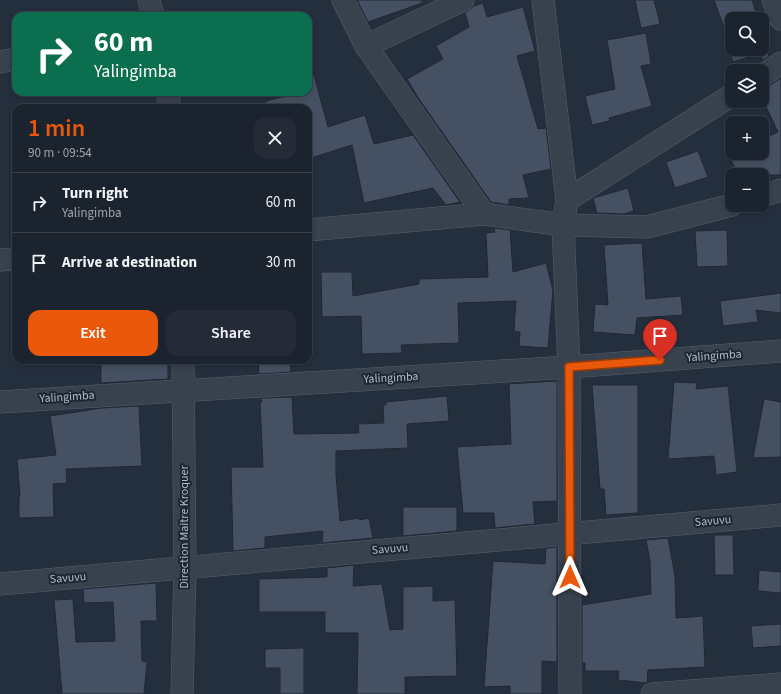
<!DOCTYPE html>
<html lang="en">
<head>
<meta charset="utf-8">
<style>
	:root { --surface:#1b232e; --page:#242b36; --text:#f1f3f6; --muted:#a0a4aa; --line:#39404a; --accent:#ea580c }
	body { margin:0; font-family:"Source Sans 3",sans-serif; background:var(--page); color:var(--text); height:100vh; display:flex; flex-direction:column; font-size:15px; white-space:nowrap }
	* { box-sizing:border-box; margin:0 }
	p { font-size:13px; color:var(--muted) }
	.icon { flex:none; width:22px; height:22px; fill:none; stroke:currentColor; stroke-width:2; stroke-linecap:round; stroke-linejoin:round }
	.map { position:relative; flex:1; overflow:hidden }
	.sheet { position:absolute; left:12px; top:104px; width:300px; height:260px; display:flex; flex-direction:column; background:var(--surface); border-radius:12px; box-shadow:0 2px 6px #0003,0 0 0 1px var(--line) }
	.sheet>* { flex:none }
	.banner { position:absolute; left:12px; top:12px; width:300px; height:84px; border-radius:12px; box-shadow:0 2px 6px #0003,0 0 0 1px var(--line); background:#0b6e4f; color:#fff; overflow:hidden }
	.buttons { position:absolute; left:725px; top:12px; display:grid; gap:8px }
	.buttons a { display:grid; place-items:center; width:44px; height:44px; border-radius:8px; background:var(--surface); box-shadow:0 2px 6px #0003,0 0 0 1px var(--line); font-size:20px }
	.pin { position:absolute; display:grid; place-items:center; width:34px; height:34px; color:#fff; margin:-41px -17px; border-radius:50% 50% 50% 0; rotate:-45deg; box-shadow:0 0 4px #0007 }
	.pin .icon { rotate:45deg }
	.me { position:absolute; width:44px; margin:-22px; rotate:0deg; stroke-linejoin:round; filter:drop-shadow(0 0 3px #0008) }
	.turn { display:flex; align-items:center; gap:14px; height:84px; padding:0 16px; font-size:18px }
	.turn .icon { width:52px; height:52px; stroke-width:2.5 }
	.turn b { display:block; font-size:28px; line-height:34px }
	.round { display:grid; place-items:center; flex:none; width:42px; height:42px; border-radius:12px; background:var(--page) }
	.head { display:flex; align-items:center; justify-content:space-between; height:68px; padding:0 16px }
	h1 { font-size:24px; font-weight:600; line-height:30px; color:var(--accent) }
	.action { display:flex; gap:8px; margin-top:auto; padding:8px 16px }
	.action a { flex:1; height:46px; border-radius:12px; background:var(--accent); color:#fff; font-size:16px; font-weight:600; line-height:46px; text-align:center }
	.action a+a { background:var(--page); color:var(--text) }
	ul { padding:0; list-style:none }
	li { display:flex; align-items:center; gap:12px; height:60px; padding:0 16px; border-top:1px solid var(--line) }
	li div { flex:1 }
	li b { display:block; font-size:15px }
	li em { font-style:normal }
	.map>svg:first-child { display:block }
	.building { fill:#455162; stroke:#1f2835 }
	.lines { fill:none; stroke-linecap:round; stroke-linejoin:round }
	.street-casing { stroke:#565f6c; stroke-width:23 }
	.street { stroke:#38414e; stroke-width:22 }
	.route-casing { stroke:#983908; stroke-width:10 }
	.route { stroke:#ea580c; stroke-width:7 }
	.labels { text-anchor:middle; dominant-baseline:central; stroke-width:4; stroke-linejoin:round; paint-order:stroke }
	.street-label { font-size:12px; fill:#b4bcc9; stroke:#1d2633 }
</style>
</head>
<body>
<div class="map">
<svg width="781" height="694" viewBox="0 0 781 694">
	<rect width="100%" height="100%" fill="#242f3e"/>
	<g class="building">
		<polygon points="357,0 422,0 422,3 368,22"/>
		<polygon points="635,0 654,0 660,24 641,28"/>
		<polygon points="714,0 752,0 758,19 732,19 732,49 762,49 762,32 769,56 762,61 762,53 733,62 723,31 725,30"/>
		<polygon points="483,3 487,17 523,7 535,51 517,56 538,129 546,128 551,169 523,175 529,198 509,199 509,205 491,202 419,99 407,79 443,59 436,46 469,27 465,13 474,6"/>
		<polygon points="646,33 651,64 641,66 652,106 609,118 610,121 592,125 585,96 615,89 607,40"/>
		<polygon points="314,75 328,127 365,115 374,144 413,135 460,202 446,205 433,188 364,203 352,145 308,159 308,108 267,108 266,101 302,92 308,92 308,76"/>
		<polygon points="781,78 781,175 738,175 728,153 732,152 732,153 762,153 762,139 778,132 762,98 762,88 769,86"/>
		<polygon points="698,151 708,177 675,188 666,162"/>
		<polygon points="628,188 634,211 624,214 597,213 593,198"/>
		<polygon points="494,228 510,230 513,272 546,263 553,290 548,348 519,346 520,332 514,331 516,301 458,303 459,343 401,345 402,353 362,354 361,316 322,317 321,272 352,272 353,296 419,284 419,279 488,277 486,233 495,232"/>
		<polygon points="727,230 728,266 697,267 695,231"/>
		<polygon points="642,243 646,299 681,296 683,315 637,318 635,335 593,332 595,304 608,305 604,245"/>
		<polygon points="781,293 781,313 756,310 758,322 723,326 720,301"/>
		<polygon points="101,360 168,360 168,379 101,383"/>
		<polygon points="258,360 290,360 291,372 259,374"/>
		<polygon points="557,381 557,501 533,502 535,524 495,528 494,513 463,513 457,447 511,444 509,384"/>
		<polygon points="674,382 697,383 696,389 728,386 737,472 716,475 714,456 668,459"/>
		<polygon points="592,385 638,385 638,513 606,515 604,489 600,489"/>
		<polygon points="447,396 449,421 407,424 408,448 336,451 336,475 340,521 359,518 359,520 369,518 373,538 322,543 323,531 265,537 265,548 233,551 231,467 263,467 260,402 262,402 261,398 292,397 294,434 359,433 358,424 384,423 383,405 386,405 386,402"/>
		<polygon points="764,399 781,402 781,457 753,458"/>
		<polygon points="139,406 142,466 66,469 67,483 53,484 54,517 19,518 19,497 20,496 17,459 56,455 50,416 102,408"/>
		<polygon points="403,507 457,507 457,531 403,536"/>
		<polygon points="714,535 733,535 734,575 715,575"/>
		<polygon points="668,538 675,576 676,618 703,616 705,667 648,670 647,683 618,680 619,671 585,671 585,663 582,663 582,605 651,594 650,561 646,540"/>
		<polygon points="557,547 557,662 542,661 542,694 510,694 510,686 484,687 493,561 545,564 546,548"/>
		<polygon points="354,565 353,586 382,584 390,630 403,629 403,587 433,586 433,601 455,600 457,676 405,677 405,694 357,694 358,633 325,633 325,612 259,612 259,579 327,577 327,568"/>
		<polygon points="759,570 781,572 781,593 758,591"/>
		<polygon points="156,583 157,621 141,621 142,661 147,662 144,694 62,694 54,600 73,599 76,642 115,641 113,602 84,603 83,589"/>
		<polygon points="781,624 781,646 753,648 751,626"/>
		<polygon points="304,648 304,694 280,694 280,668 265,668 265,649"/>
	</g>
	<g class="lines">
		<g class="street-casing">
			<g id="street">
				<polyline points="149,0 153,16"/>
				<polyline points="343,0 366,46 484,214"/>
				<polyline points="543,0 567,200 563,225 569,367 570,694"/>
				<polyline points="773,0 781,19"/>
				<polyline points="366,46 463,0"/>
				<polyline points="0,62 16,59"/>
				<polyline points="762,76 781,63"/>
				<polyline points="167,92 170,108"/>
				<polyline points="762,196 781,190"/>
				<polyline points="567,200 732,95"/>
				<polyline points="308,230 484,214 563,225 647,227 732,205"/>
				<polyline points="0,260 16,259"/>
				<polyline points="0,402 569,367 781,351"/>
				<polyline points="0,584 781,515"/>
				<polyline points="182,694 185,568 183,360"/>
				<polyline points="652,694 781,684"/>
			</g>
		</g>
		<use href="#street" class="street"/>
	</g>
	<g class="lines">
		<g class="route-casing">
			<polyline id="route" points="570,577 569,367 660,360"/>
		</g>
		<use href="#route" class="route"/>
	</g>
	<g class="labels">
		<g class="street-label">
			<text transform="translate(714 356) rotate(-4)">Yalingimba</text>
			<text transform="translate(391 378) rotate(-3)">Yalingimba</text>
			<text transform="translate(67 397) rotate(-4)">Yalingimba</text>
			<text transform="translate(713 521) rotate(-5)">Savuvu</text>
			<text transform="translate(184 527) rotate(-90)">Direction Maitre Kroquer</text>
			<text transform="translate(390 549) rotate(-5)">Savuvu</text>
			<text transform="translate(68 578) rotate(-5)">Savuvu</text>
		</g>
	</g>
</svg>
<div class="buttons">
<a><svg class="icon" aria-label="search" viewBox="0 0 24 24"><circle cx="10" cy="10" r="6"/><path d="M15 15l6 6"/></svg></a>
<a><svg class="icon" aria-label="layers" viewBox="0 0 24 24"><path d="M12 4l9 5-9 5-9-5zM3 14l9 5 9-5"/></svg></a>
<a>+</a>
<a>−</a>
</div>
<div class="pin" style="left:660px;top:360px;background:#d93025"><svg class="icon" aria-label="arrive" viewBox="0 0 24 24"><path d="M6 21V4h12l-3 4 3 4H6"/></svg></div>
<svg class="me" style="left:570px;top:577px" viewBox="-20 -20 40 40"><path d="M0-17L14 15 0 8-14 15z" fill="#ea580c" stroke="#fff" stroke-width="4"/></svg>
<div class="banner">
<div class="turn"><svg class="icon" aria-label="right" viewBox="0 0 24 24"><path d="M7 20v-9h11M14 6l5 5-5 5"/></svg><div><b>60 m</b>Yalingimba</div></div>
</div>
<section class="sheet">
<div class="head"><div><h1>1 min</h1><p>90 m · 09:54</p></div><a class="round"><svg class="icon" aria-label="close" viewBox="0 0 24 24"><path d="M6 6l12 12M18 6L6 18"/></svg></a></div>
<ul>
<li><svg class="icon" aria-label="right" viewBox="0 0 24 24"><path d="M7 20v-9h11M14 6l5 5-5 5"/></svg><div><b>Turn right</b><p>Yalingimba</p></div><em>60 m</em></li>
<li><svg class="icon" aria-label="arrive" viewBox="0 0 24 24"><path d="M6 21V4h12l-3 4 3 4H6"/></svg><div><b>Arrive at destination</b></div><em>30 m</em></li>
</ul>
<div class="action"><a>Exit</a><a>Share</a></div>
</section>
</div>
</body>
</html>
